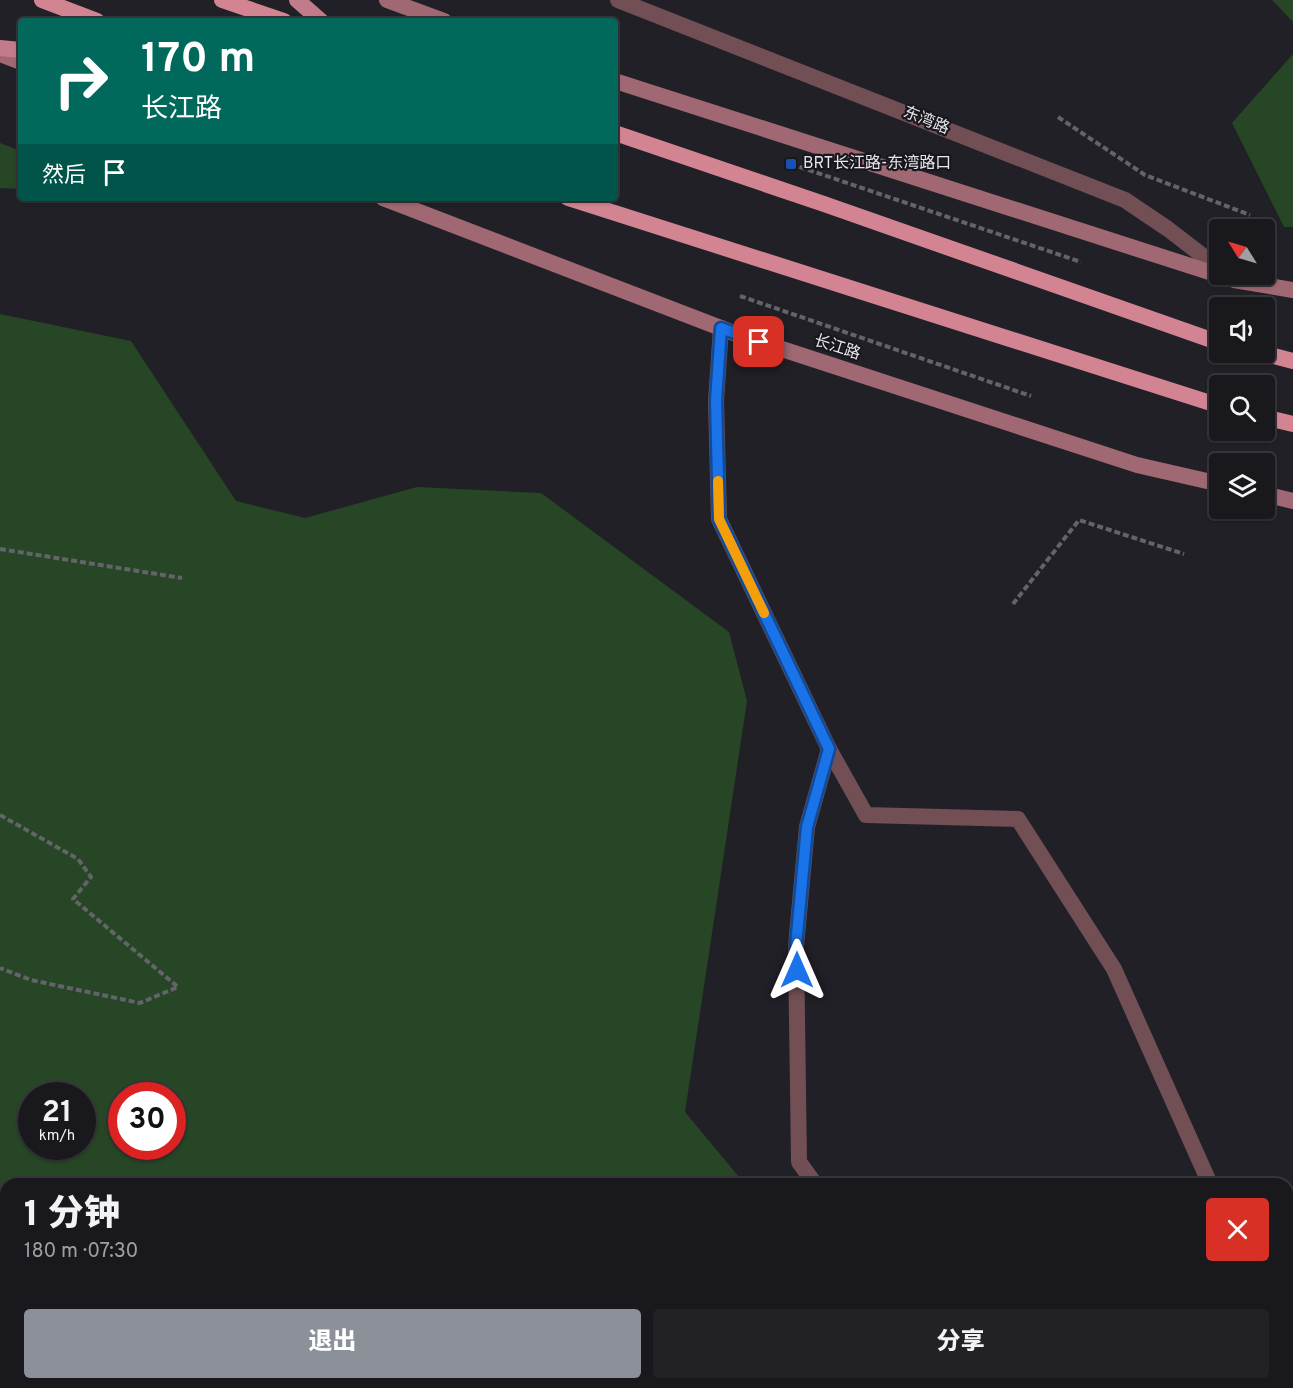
<!DOCTYPE html>
<html lang="zh">
<head>
<meta charset="utf-8">
<style>
	:root { --surface:#19181d; --page:#222126; --text:#f1f3f6; --muted:#9fa0a4; --line:#37373b; --accent:#8c9099 }
	body { margin:0; font-family:Overpass,"Noto Sans SC",sans-serif; background:var(--page); color:var(--text); height:100vh; display:flex; flex-direction:column; font-size:22px; white-space:nowrap }
	* { box-sizing:border-box; margin:0 }
	p { font-size:20px; color:var(--muted) }
	.icon { flex:none; width:33px; height:33px; fill:none; stroke:currentColor; stroke-width:2; stroke-linecap:round; stroke-linejoin:round }
	.map { position:relative; flex:1; overflow:hidden }
	.side { position:absolute; left:0px; top:1178px; width:1293px; height:212px; display:flex; flex-direction:column; background:var(--surface); border-radius:18px 18px 0 0; box-shadow:0 2px 4px #0004,0 0 0 2px var(--line) }
	.side>* { flex:none }
	.top-card { position:absolute; left:18px; top:18px; width:600px; height:183px; border-radius:6px; box-shadow:0 2px 4px #0004,0 0 0 2px var(--line); background:#00695c; color:#fff; overflow:hidden }
	.needle { width:39px; rotate:307deg }
	.fabs { position:absolute; left:1209px; top:219px; display:grid; gap:12px }
	.fabs a { display:grid; place-items:center; width:66px; height:66px; border-radius:6px; background:var(--surface); box-shadow:0 2px 4px #0004,0 0 0 2px var(--line); font-size:30px }
	.speed { position:absolute; left:18px; top:1082px; display:flex; gap:12px; font-size:30px; font-weight:700; text-align:center }
	.speed>* { display:grid; place-content:center; width:78px; height:78px; border-radius:50%; background:var(--surface); box-shadow:0 2px 4px #0004,0 0 0 2px var(--line); line-height:1 }
	.speed small { font-size:15px; font-weight:400 }
	.speed .limit { border:9px solid #d22; background:#fff; color:#111 }
	.pin { position:absolute; display:grid; place-items:center; width:51px; height:51px; color:#fff; margin:-26px; border-radius:12px; box-shadow:0 3px 9px #0006 }
	.me { position:absolute; width:66px; margin:-33px; rotate:0deg; stroke-linejoin:round; filter:drop-shadow(0 0 4px #0008) }
	.turn { display:flex; align-items:center; gap:21px; height:126px; padding:0 24px; font-size:27px }
	.turn .icon { width:78px; height:78px; stroke-width:2.5 }
	.turn b { display:block; font-size:42px; line-height:51px }
	.then { display:flex; align-items:center; height:57px; padding:0 24px; background:#0003; gap:12px; font-size:22px }
	.round { display:grid; place-items:center; flex:none; width:63px; height:63px; border-radius:6px; background:var(--page) }
	.summary { display:flex; align-items:center; justify-content:space-between; height:102px; padding:0 24px }
	h1 { font-size:36px; font-weight:800; line-height:45px }
	.button { display:flex; gap:12px; margin-top:auto; padding:12px 24px }
	.button a { flex:1; height:69px; border-radius:6px; background:var(--accent); color:#fff; font-size:24px; font-weight:800; line-height:69px; text-align:center }
	.button a+a { background:var(--page); color:var(--text) }
	.map>svg:first-child { display:block }
	.green { fill:#274625; fill-rule:evenodd }
	.lines { fill:none; stroke-linecap:round; stroke-linejoin:round }
	.path { stroke:#64636a; stroke-width:4; stroke-dasharray:6 3; stroke-linecap:butt }
	.minor { stroke:#724f55; stroke-width:16 }
	.tertiary { stroke:#724f55; stroke-width:16 }
	.secondary { stroke:#9f6872; stroke-width:16 }
	.primary { stroke:#c27b88; stroke-width:16 }
	.trunk { stroke:#d28492; stroke-width:16 }
	.route-casing { stroke:#114b97; stroke-width:15 }
	.route { stroke:#1a73e8; stroke-width:10 }
	.slow { stroke:#f59e0b; stroke-width:10 }
	.transit-dot { fill:#1a4fb4; stroke:#18171d; stroke-width:2 }
	.labels { text-anchor:middle; dominant-baseline:central; stroke-width:4.5; stroke-linejoin:round; paint-order:stroke }
	.street-label { font-size:16px; fill:#e8e7ec; stroke:#18171d }
	.poi-label { font-size:16px; fill:#e8e7ec; stroke:#18171d; text-anchor:start }
</style>
</head>
<body>
<div class="map">
<svg width="1293" height="1388" viewBox="0 0 1293 1388">
	<rect width="100%" height="100%" fill="#212027"/>
	<g class="green">
		<polygon points="1272,0 1293,0 1293,22"/>
		<polygon points="1293,54 1293,227 1284,227 1232,123"/>
		<polygon points="0,143 21,151 21,189 0,188"/>
		<path d="M0,314l131,27 105,160 69,17 112,-31 124,6 188,139 18,69 -62,411 59,71 -738,1v20l-6,-1zM32,1095h50v51h-50zM122,1095h50v51h-50z"/>
		<polygon points="352,1383 820,1383 821,1388 367,1388"/>
	</g>
	<g class="lines">
		<g class="path">
			<polyline points="1058,117 1145,175 1250,215"/>
			<polyline points="791,164 1081,262"/>
			<polyline points="740,296 1031,396"/>
			<polyline points="0,549 182,578"/>
			<polyline points="1013,604 1079,520 1184,554"/>
			<polyline points="0,815 78,859 91,877 73,899 178,987 140,1003 31,980 0,968"/>
		</g>
		<g class="minor">
			<polyline points="618,0 1125,200 1168,229 1220,269"/>
			<polyline points="721,328 716,401 719,519 829,749 866,815 1018,819 1114,969 1210,1184"/>
			<polyline points="815,1184 799,1162 796,946 807,827 829,749"/>
			<polyline points="1287,1354 1293,1367"/>
			<polyline points="851,1383 856,1388"/>
		</g>
		<g class="tertiary">
			<polyline points="0,1349 6,1352"/>
			<polyline points="89,1383 102,1388"/>
		</g>
		<g class="secondary">
			<polyline points="387,0 444,21"/>
			<polyline points="0,54 21,62"/>
			<polyline points="615,81 1234,280 1293,290"/>
			<polyline points="383,198 739,335 1137,465 1220,484"/>
			<polyline points="1264,494 1293,501"/>
		</g>
		<g class="primary">
			<polyline points="297,0 321,21"/>
			<polyline points="0,48 21,50"/>
		</g>
		<g class="trunk">
			<polyline points="42,0 97,21"/>
			<polyline points="222,0 284,21"/>
			<polyline points="615,133 824,204 1220,343"/>
			<polyline points="568,198 1220,406"/>
			<polyline points="1259,352 1293,361"/>
			<polyline points="1264,417 1293,424"/>
		</g>
	</g>
	<g class="lines">
		<g class="route-casing">
			<polyline id="route" points="759,342 721,328 716,401 719,519 829,749 807,827 796,946 797,970"/>
		</g>
		<use href="#route" class="route"/>
		<polyline class="slow" points="718,481 719,519 764,613"/>
	</g>
	<rect class="transit-dot" x="785" y="158" width="12" height="12" rx="3"/>
	<g class="labels">
		<g class="street-label">
			<text transform="translate(926 121) rotate(22)">东湾路</text>
			<text transform="translate(837 348) rotate(18)">长江路</text>
		</g>
		<g class="poi-label">
			<text x="803" y="164">BRT长江路-东湾路口</text>
		</g>
	</g>
</svg>
<div class="fabs">
<a><svg class="needle" viewBox="-14 -14 28 28"><path d="M0-13l5 13h-10z" fill="#e53935"/><path d="M0 13l5-13h-10z" fill="#9fa0a4"/></svg></a>
<a><svg class="icon" aria-label="sound" viewBox="0 0 24 24"><path d="M4 9h4l5-4v14l-5-4H4zM17 9q2 3 0 6"/></svg></a>
<a><svg class="icon" aria-label="search" viewBox="0 0 24 24"><circle cx="10" cy="10" r="6"/><path d="M15 15l6 6"/></svg></a>
<a><svg class="icon" aria-label="layers" viewBox="0 0 24 24"><path d="M12 4l9 5-9 5-9-5zM3 14l9 5 9-5"/></svg></a>
</div>
<div class="speed"><div>21<small>km/h</small></div><div class="limit">30</div></div>
<div class="pin" style="left:759px;top:342px;background:#d93025"><svg class="icon" aria-label="arrive" viewBox="0 0 24 24"><path d="M6 21V4h12l-3 4 3 4H6"/></svg></div>
<svg class="me" style="left:797px;top:970px" viewBox="-20 -20 40 40"><path d="M0-17L14 15 0 8-14 15z" fill="#1a73e8" stroke="#fff" stroke-width="4"/></svg>
<div class="top-card">
<div class="turn"><svg class="icon" aria-label="right" viewBox="0 0 24 24"><path d="M7 20v-9h11M14 6l5 5-5 5"/></svg><div><b>170 m</b>长江路</div></div>
<div class="then">然后<svg class="icon" aria-label="arrive" viewBox="0 0 24 24"><path d="M6 21V4h12l-3 4 3 4H6"/></svg></div>
</div>
<section class="side">
<div class="summary"><div><h1>1 分钟</h1><p>180 m · 07:30</p></div><a class="round" style="background:#d93025;color:#fff"><svg class="icon" aria-label="close" viewBox="0 0 24 24"><path d="M6 6l12 12M18 6L6 18"/></svg></a></div>
<div class="button"><a>退出</a><a>分享</a></div>
</section>
</div>
</body>
</html>
